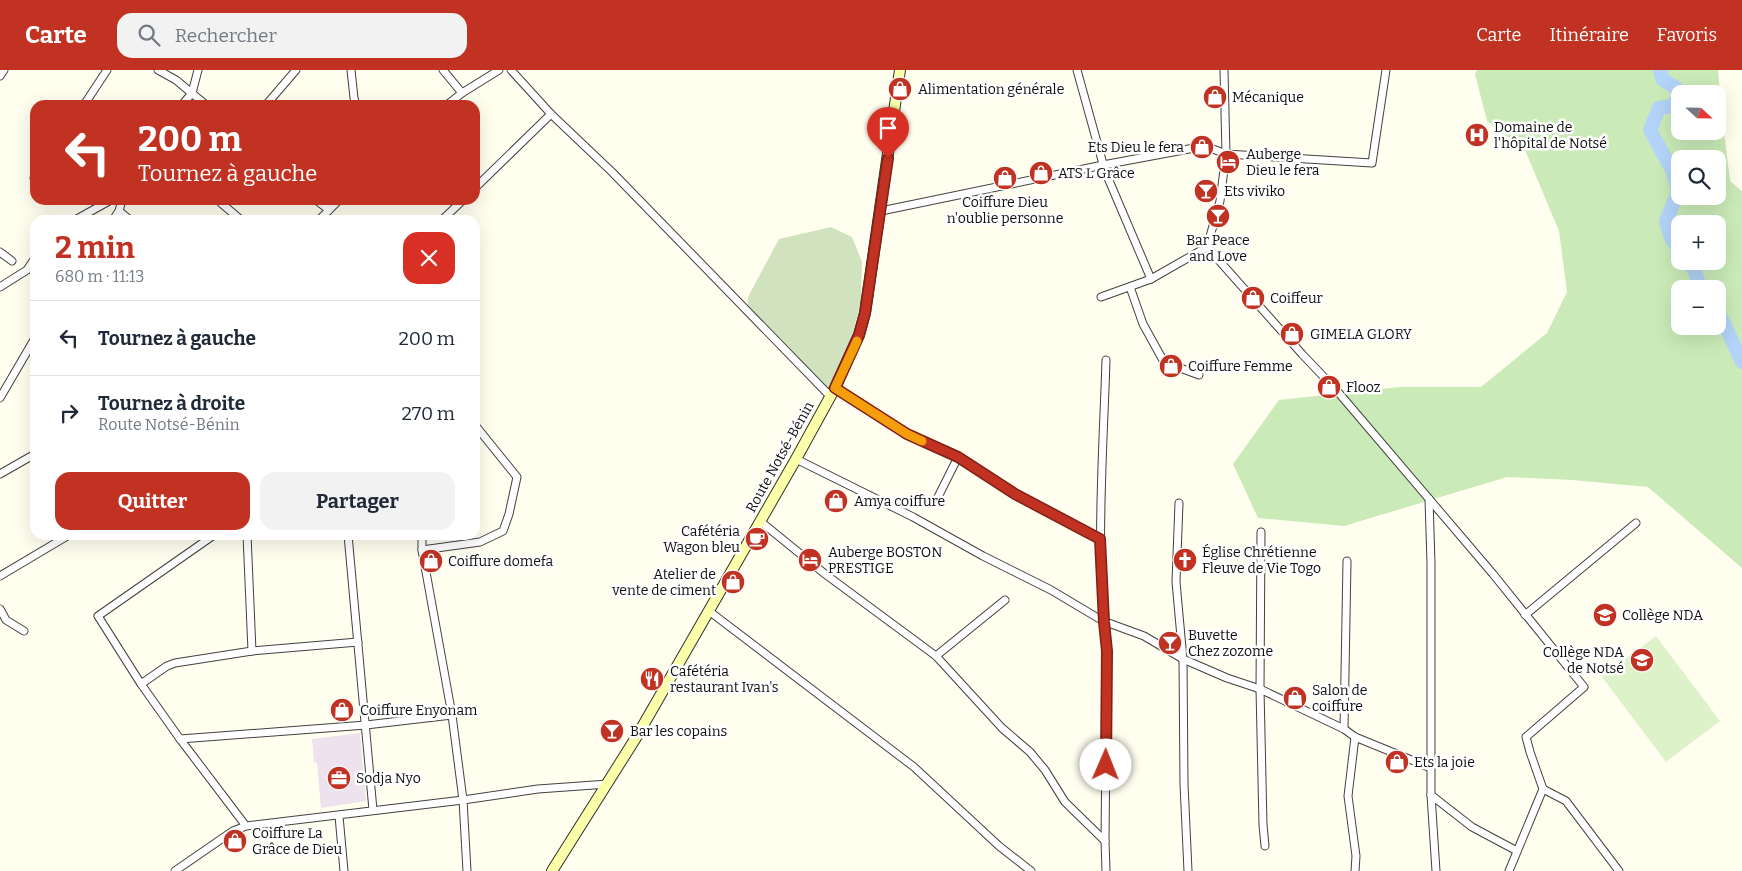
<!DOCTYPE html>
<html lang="fr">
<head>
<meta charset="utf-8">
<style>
	:root { --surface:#fff; --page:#f2f2f3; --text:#1f2937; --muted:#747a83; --line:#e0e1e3; --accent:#c23222 }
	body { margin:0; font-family:Bitter,serif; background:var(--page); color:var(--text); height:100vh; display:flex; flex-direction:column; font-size:19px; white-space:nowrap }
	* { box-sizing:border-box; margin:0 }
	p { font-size:16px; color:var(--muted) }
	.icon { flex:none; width:28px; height:28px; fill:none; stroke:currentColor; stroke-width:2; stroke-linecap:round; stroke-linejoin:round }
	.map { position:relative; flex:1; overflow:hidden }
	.side { position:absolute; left:30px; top:145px; width:450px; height:325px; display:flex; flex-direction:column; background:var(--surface); border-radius:15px; box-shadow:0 5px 20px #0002 }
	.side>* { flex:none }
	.guide { position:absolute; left:30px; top:30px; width:450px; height:105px; border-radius:15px; box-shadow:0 5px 20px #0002; background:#c23222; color:#fff; overflow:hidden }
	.needle { width:32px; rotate:112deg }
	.buttons { position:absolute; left:1671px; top:15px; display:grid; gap:10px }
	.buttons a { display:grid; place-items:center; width:55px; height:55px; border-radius:10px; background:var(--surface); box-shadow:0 5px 20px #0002; font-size:25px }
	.pin { position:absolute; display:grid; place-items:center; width:42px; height:42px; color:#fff; margin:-51px -21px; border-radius:50% 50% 50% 0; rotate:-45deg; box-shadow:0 0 5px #0007 }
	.pin .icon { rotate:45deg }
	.me { position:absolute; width:55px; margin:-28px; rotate:1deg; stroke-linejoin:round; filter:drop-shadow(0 0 4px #0008) }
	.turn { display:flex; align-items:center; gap:18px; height:105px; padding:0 25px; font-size:22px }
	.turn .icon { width:65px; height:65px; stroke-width:2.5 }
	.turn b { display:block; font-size:35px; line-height:42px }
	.round { display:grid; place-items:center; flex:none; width:52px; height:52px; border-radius:15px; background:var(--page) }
	.head { display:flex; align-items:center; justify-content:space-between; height:85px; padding:0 25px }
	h1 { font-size:30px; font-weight:700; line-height:38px; color:var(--accent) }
	.button { display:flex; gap:10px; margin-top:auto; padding:10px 25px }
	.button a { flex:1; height:58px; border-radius:15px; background:var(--accent); color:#fff; font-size:20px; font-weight:700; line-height:58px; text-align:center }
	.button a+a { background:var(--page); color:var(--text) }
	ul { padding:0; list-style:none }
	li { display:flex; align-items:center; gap:15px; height:75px; padding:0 25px; border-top:1px solid var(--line) }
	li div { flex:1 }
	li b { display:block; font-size:19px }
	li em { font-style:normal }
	header { display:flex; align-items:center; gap:30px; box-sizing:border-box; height:70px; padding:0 25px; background:var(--accent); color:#fff }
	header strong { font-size:24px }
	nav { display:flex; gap:28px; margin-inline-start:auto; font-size:18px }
	.search { width:350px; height:45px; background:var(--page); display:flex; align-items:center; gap:12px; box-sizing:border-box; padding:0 18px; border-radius:15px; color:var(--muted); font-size:19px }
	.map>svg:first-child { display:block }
	.industrial { fill:#ede2ed }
	.green { fill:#caebb8; fill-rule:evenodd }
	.cemetery { fill:#d1e2bf }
	.pitch { fill:#def2ca }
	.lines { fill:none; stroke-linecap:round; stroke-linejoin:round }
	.river { stroke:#b2d4f8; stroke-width:14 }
	.street-casing { stroke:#414141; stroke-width:9 }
	.secondary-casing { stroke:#303030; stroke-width:12 }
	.street { stroke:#fff; stroke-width:7 }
	.secondary { stroke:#fcffaa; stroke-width:10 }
	.route-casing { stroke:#7e2016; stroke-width:12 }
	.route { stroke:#c23222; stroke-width:9 }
	.slow { stroke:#f59e0b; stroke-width:9 }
	.labels { text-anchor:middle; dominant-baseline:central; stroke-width:5; stroke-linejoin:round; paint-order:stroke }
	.poi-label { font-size:14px; fill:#0e0e0e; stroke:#fff; text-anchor:start }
	.street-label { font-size:14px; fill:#0e0e0e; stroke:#fff }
</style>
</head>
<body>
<header>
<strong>Carte</strong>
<div class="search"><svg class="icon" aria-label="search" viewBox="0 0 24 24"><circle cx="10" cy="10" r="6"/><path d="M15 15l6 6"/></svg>Rechercher</div>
<nav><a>Carte</a><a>Itinéraire</a><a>Favoris</a></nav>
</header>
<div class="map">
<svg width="1742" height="801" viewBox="0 0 1742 801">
	<rect width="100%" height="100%" fill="#fffeef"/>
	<polygon class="industrial" points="360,663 366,731 321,738 317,693 314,692 312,669"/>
	<path class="green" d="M1477,0h241l4,45 8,66 12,10v377l-94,-81 -76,-7 -65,-3 -163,49 -86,-8 -25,-54 46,-64 121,-13h81l66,-54 20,-41 -8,-61 -34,-81 -38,-29 -12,-47zM1680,24h38v37h-38zM1680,89h38v37h-38zM1680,154h38v37h-38zM1680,219h38v37h-38z"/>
	<polygon class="cemetery" points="831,157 852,167 862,192 861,231 851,271 835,308 827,318 748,241 748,227 779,169"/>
	<polygon class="pitch" points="1656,566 1720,651 1666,692 1602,607"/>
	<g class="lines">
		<g class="river">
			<polyline points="1660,0 1662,9 1676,18 1679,27 1672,36 1659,38 1650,60 1673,102 1678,122 1666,151 1671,168 1680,181"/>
			<polyline points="1688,191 1694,199 1701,219"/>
			<polyline points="1718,241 1742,292"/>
		</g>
		<g class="street-casing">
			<g id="street">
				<polyline points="158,0 176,10 206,35"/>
				<polyline points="351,0 354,28 356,35"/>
				<polyline points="443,0 462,23"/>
				<polyline points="511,0 551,44 612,102 830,326"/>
				<polyline points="1077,0 1105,101 1151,209"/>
				<polyline points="0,6 4,0"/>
				<polyline points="84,35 107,0"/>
				<polyline points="182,35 192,23 198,0"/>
				<polyline points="266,35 296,0"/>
				<polyline points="447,35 462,23 499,0"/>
				<polyline points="34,108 35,107"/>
				<polyline points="475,118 551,44"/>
				<polyline points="122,130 119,141 130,150"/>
				<polyline points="316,130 329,140"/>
				<polyline points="221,133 241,150"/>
				<polyline points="881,141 1103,95 1205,76 1226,84 1372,93 1386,0"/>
				<polyline points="75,150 111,130"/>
				<polyline points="113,150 119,141"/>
				<polyline points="319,150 339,130"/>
				<polyline points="442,150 463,130"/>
				<polyline points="1207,177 1302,284 1338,322 1493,504 1584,617 1526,667 1530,682 1543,719 1509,801"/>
				<polyline points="0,182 12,191"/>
				<polyline points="0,217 27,200 35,188"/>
				<polyline points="1130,217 1143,254 1164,292 1199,305"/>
				<polyline points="1101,227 1151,209 1207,177 1220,131 1226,84 1224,0"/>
				<polyline points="835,318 907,364 958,387 1015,424 1100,469"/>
				<polyline points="0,328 35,268"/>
				<polyline points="796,389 913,447 983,486 1051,520 1103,551 1144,566 1183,589 1227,608 1260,619 1344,659 1355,667 1431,698"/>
				<polyline points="0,404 35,384"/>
				<polyline points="1429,429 1431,493 1431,725 1436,801"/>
				<polyline points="936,431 958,387"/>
				<polyline points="1179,433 1176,512 1183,589 1184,714 1188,801"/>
				<polyline points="760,451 825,504 936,586 1002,658 1030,682 1045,700 1065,732 1105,771"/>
				<polyline points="1261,462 1260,619 1263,755 1265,776"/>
				<polyline points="214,465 98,546 141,614 180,669 246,756"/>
				<polyline points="247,465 252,581"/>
				<polyline points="348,465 373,740"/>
				<polyline points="422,465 422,480 452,645 463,730 467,801"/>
				<polyline points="422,480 480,472 503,461 509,444 517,407 475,355"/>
				<polyline points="0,506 69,465"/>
				<polyline points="0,539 6,550 24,561"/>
				<polyline points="709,541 914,697 999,776 1031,801"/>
				<polyline points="1525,545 1636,453"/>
				<polyline points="936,586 1005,530"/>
				<polyline points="141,614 167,596 175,593 252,581 358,572"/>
				<polyline points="1344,659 1347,491"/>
				<polyline points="180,669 366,655 452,645"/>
				<polyline points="1543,719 1566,731 1619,801"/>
				<polyline points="1431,725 1472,757 1517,781"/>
				<polyline points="339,746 344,801"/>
				<polyline points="175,801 233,761 246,756 463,730 538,719 608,714"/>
				<path d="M1106,801l-1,-30 2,-190c-12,-96 -4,-194 -1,-291"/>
				<polyline points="1355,801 1356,786 1348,726 1355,667"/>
			</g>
		</g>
		<g class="secondary-casing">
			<polyline id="secondary" points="552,801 637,666 796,389 835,318 850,285 859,265 865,243 900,0"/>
		</g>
		<use href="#street" class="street"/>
		<use href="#secondary" class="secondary"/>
	</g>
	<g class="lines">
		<g class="route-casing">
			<polyline id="route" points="888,88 865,243 859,265 835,318 907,364 958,387 1015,424 1100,469 1104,552 1107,581 1106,695"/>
		</g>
		<use href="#route" class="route"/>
		<polyline class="slow" points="857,271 835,318 907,364 922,371"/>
	</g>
	<defs>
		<g id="shop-disc" transform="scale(1.25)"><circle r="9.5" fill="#c23222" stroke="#fff"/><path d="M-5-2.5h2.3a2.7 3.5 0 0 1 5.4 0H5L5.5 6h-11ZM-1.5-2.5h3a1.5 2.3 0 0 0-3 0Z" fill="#fff"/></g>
		<g id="hospital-disc" transform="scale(1.25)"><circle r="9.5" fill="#c23222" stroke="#fff"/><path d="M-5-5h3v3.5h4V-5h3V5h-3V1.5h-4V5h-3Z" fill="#fff"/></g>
		<g id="hotel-disc" transform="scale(1.25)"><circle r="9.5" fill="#c23222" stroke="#fff"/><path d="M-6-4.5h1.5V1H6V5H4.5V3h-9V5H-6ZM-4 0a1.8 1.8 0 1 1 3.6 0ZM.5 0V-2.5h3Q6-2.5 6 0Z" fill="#fff"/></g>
		<g id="bar-disc" transform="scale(1.25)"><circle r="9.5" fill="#c23222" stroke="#fff"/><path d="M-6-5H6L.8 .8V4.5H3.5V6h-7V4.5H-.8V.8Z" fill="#fff"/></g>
		<g id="cafe-disc" transform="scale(1.25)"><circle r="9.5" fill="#c23222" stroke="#fff"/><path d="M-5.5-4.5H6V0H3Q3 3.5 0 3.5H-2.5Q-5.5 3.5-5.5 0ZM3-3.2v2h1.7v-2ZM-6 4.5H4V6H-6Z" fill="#fff"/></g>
		<g id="church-disc" transform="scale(1.25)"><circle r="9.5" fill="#c23222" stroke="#fff"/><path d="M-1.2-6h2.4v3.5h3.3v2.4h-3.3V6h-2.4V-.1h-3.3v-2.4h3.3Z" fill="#fff"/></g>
		<g id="school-disc" transform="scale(1.25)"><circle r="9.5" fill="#c23222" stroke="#fff"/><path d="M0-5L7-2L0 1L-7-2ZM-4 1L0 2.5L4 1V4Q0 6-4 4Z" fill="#fff"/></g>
		<g id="restaurant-disc" transform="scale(1.25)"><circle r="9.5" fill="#c23222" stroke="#fff"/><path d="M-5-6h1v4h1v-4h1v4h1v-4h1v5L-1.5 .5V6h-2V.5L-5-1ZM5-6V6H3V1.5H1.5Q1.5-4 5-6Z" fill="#fff"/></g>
		<g id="office-disc" transform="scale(1.25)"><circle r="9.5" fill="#c23222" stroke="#fff"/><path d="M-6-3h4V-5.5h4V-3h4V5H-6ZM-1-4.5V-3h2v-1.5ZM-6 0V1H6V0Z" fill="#fff"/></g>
	</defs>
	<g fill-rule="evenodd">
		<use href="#shop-disc" x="900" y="19"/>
		<use href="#shop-disc" x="1215" y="27"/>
		<use href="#hospital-disc" x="1477" y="65"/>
		<use href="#shop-disc" x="1202" y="77"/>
		<use href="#hotel-disc" x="1228" y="92"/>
		<use href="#shop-disc" x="1041" y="103"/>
		<use href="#shop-disc" x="1005" y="108"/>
		<use href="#bar-disc" x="1206" y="121"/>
		<use href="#bar-disc" x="1218" y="146"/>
		<use href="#shop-disc" x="1253" y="228"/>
		<use href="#shop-disc" x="1292" y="264"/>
		<use href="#shop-disc" x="1171" y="296"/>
		<use href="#shop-disc" x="1329" y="317"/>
		<use href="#shop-disc" x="836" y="431"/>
		<use href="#cafe-disc" x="757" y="469"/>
		<use href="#hotel-disc" x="810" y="490"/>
		<use href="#church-disc" x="1185" y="490"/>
		<use href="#shop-disc" x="431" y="491"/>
		<use href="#shop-disc" x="733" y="512"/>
		<use href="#school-disc" x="1605" y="545"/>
		<use href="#bar-disc" x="1170" y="573"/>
		<use href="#school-disc" x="1642" y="590"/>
		<use href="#restaurant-disc" x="652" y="609"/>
		<use href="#shop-disc" x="1295" y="628"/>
		<use href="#shop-disc" x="342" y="640"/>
		<use href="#bar-disc" x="612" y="661"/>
		<use href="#shop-disc" x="1397" y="692"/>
		<use href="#office-disc" x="339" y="708"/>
		<use href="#shop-disc" x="235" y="771"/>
	</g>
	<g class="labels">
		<g class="poi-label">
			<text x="918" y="19">Alimentation générale</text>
			<text x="1232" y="27">Mécanique</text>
			<text x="1494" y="57">Domaine de<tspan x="1494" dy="16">l'hôpital de Notsé</tspan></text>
			<text x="1184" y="77" text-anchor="end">Ets Dieu le fera</text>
			<text x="1246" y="84">Auberge<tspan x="1246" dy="16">Dieu le fera</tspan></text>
			<text x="1058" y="103">ATS L Grâce</text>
			<text x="1224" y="121">Ets viviko</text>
			<text x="1005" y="132" text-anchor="middle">Coiffure Dieu<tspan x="1005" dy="16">n'oublie personne</tspan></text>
			<text x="1218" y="170" text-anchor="middle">Bar Peace<tspan x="1218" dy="16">and Love</tspan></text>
			<text x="1270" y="228">Coiffeur</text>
			<text x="1310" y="264">GIMELA GLORY</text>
			<text x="1188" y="296">Coiffure Femme</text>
			<text x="1346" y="317">Flooz</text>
			<text x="854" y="431">Amya coiffure</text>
			<text x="740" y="461" text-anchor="end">Cafétéria<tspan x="740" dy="16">Wagon bleu</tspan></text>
			<text x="828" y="482">Auberge BOSTON<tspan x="828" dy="16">PRESTIGE</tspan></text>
			<text x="1202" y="482">Église Chrétienne<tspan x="1202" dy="16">Fleuve de Vie Togo</tspan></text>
			<text x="448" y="491">Coiffure domefa</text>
			<text x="716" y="504" text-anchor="end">Atelier de<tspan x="716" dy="16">vente de ciment</tspan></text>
			<text x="1622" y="545">Collège NDA</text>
			<text x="1188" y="565">Buvette<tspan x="1188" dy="16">Chez zozome</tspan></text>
			<text x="1624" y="582" text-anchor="end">Collège NDA<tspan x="1624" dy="16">de Notsé</tspan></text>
			<text x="670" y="601">Cafétéria<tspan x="670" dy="16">restaurant Ivan's</tspan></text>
			<text x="1312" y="620">Salon de<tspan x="1312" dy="16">coiffure</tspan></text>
			<text x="360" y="640">Coiffure Enyonam</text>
			<text x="630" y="661">Bar les copains</text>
			<text x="1414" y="692">Ets la joie</text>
			<text x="356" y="708">Sodja Nyo</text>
			<text x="252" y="763">Coiffure La<tspan x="252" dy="16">Grâce de Dieu</tspan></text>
		</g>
		<g class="street-label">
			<text transform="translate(780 387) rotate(-61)">Route Notsé-Bénin</text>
		</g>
	</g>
</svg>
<div class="buttons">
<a><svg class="needle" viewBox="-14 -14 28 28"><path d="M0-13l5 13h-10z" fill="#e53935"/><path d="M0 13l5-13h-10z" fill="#747a83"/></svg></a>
<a><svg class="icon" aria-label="search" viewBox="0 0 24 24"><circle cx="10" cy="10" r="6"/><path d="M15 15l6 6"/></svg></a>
<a>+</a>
<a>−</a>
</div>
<div class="pin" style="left:888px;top:88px;background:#d93025"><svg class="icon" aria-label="arrive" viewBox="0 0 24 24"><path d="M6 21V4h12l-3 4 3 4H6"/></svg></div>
<svg class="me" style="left:1106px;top:695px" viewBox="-20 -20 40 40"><circle r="19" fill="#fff"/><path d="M0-13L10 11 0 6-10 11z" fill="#c23222"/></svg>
<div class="guide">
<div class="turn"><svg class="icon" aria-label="left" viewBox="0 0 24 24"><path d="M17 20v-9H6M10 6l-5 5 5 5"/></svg><div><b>200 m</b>Tournez à gauche</div></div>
</div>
<section class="side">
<div class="head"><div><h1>2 min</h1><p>680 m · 11:13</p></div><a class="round" style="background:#d93025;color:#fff"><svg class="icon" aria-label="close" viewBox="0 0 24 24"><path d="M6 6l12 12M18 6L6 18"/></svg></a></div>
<ul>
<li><svg class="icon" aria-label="left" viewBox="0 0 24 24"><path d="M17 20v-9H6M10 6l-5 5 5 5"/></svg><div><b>Tournez à gauche</b></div><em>200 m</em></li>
<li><svg class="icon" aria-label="right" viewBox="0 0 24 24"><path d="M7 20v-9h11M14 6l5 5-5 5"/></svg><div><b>Tournez à droite</b><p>Route Notsé-Bénin</p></div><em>270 m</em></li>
</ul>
<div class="button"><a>Quitter</a><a>Partager</a></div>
</section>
</div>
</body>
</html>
